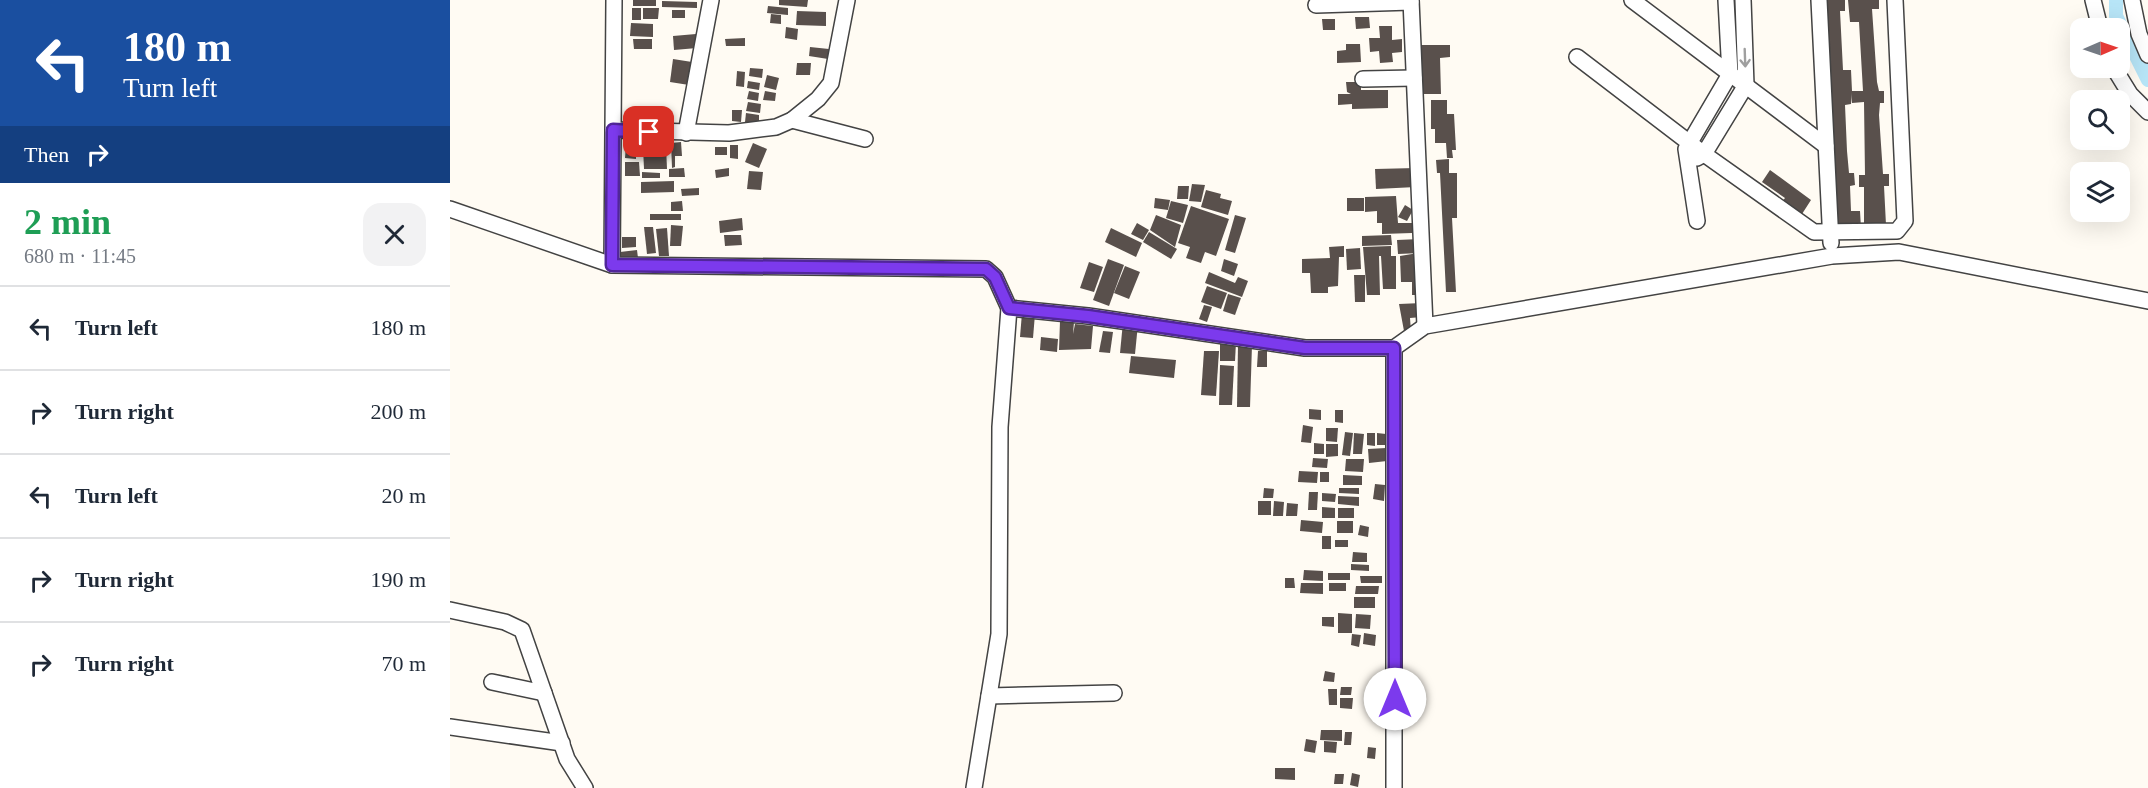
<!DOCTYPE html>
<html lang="en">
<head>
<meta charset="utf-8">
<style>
	:root { --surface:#fff; --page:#f2f2f3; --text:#1f2937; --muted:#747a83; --line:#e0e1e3 }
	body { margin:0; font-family:Georgia,serif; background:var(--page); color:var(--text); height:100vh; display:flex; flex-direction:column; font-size:22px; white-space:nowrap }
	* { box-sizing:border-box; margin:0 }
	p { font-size:20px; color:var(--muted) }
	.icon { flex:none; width:33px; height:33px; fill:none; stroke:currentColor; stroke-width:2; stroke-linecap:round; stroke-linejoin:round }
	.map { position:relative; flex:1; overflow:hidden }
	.side { display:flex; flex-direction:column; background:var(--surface); width:450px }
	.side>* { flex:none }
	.guide { background:#1a4fa0; color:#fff; overflow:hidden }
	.needle { width:39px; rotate:88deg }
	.tools { position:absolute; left:1620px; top:18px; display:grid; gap:12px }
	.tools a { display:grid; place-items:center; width:60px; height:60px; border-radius:12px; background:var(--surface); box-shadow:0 6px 24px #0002; font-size:30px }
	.pin { position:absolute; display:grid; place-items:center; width:51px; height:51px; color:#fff; margin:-26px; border-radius:12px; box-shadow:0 3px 9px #0006 }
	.me { position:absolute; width:66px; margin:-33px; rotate:0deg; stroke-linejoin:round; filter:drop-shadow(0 0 4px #0008) }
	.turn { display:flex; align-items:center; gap:21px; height:126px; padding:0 24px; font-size:27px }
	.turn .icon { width:78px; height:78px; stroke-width:2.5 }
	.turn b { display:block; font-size:42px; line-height:51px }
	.then { display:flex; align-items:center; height:57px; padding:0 24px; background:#0003; gap:12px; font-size:22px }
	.round { display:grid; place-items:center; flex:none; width:63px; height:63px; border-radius:18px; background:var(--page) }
	.overview { display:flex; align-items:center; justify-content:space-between; height:102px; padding:0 24px }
	h1 { font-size:36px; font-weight:600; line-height:45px; color:#1e9e55 }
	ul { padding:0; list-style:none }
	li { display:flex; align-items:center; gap:18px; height:84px; padding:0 24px; border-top:2px solid var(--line) }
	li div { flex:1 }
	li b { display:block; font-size:22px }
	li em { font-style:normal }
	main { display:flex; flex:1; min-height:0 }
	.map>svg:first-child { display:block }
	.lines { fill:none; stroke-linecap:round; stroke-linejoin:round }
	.canal { stroke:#b7e5f7; stroke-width:14 }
	.building { fill:#59504c }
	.minor-casing { stroke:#434343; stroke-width:18 }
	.minor { stroke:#fff; stroke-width:15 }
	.oneway { stroke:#9f9f9f }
	.route-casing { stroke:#51269a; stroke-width:15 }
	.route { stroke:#7c3aed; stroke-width:10 }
</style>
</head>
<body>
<main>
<section class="side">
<div class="guide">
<div class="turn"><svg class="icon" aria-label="left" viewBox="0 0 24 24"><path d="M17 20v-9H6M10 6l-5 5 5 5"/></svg><div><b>180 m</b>Turn left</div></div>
<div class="then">Then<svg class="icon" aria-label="right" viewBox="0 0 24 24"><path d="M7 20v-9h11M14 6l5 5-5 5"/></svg></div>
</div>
<div class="overview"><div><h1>2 min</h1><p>680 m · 11:45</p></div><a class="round"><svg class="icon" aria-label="close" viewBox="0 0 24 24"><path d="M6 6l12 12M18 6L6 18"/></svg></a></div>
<ul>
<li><svg class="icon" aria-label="left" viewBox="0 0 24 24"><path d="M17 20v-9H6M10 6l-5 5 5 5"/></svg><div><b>Turn left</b></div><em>180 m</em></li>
<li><svg class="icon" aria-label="right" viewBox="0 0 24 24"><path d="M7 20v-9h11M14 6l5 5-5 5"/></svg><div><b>Turn right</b></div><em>200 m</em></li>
<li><svg class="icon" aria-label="left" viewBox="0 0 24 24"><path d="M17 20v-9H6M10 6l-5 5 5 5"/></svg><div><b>Turn left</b></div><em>20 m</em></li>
<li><svg class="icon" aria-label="right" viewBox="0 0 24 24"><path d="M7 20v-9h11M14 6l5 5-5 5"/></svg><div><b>Turn right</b></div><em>190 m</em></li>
<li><svg class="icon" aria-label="right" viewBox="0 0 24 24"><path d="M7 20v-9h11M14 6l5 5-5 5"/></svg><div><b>Turn right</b></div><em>70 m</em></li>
</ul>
</section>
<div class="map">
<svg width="1698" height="788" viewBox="0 0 1698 788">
	<rect width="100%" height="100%" fill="#fffbf3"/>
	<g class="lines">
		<polyline class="canal" points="1666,0 1666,16 1698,80"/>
	</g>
	<g class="building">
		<rect x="183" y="0" width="23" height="6"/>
		<polygon points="329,0 358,0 357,7 329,5"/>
		<polygon points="1373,0 1395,0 1395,11 1390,11 1393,70 1401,70 1402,91 1401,104 1395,105 1397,151 1399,173 1404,173 1405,185 1400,186 1401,211 1410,211 1411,228 1386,229"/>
		<polygon points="1398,0 1429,0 1429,9 1422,9 1427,82 1429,91 1434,91 1434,103 1430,103 1429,115 1433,174 1439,174 1439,186 1434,186 1436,225 1414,226 1414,187 1409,187 1409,175 1415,175 1414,102 1402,103 1401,91 1413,91 1409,22 1400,22"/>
		<polygon points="212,1 247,2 247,8 212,7"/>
		<polygon points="318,6 338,8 338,15 317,13"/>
		<rect x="182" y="8" width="9" height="12"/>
		<polygon points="193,8 209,8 208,19 193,19"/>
		<rect x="222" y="10" width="13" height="8"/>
		<polygon points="347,11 376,12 376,26 346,25"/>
		<polygon points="321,14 331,15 331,24 320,23"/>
		<polygon points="905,17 919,17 920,28 906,29"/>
		<polygon points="872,19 885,19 885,30 873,30"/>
		<polygon points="181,23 203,24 203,37 180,36"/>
		<polygon points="929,26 942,26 942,40 952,39 952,52 942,53 943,62 930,63 929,51 920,52 919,38 930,38"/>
		<polygon points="336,27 348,29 347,40 335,38"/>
		<polygon points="246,34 247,48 224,50 223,36"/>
		<polygon points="295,38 295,46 276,46 275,39"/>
		<polygon points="183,39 202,39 202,49 184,49"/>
		<polygon points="896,44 910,44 911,62 887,63 887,51 896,50"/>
		<polygon points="971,45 1000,45 1000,57 990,58 991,94 972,94"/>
		<polygon points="360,47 379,49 378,59 359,56"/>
		<polygon points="223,59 242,62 239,85 220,82"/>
		<polygon points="347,63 361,63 360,75 346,75"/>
		<polygon points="300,68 313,69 312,78 299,76"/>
		<polygon points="287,71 295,72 294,87 286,86"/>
		<polygon points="317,75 329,78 326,90 314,87"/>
		<polygon points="298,81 310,83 309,90 297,88"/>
		<polygon points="896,82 911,82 911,90 938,90 938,108 902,109 902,104 888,105 888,94 901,94 897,92"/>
		<polygon points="299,91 309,93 308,101 297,99"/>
		<polygon points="315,91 326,93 325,101 313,100"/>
		<polygon points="981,100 997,100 997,114 1004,114 1006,150 1002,150 1003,158 997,158 996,143 985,143 985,129 981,129"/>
		<polygon points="298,102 311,104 310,113 296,111"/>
		<polygon points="282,110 292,110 291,122 282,121"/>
		<polygon points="296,113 309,115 309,123 295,122"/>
		<polygon points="231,142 232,156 225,156 225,167 222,168 221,143"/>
		<polygon points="303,143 317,149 309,168 295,162"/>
		<polygon points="176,145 186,145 186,159 175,158"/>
		<polygon points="280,145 288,145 288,159 280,158"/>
		<polygon points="216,146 217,169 194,169 193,147"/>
		<rect x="265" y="147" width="12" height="8"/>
		<polygon points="999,159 999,173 1007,173 1007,218 1002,218 1006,292 996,292 990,173 987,173 986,160"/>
		<polygon points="175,162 189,162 190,176 175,176"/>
		<polygon points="234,168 235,177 219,177 219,169"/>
		<polygon points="279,168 279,176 266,178 265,170"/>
		<polygon points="966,168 966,187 926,189 925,169"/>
		<polygon points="1320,170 1361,200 1352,214 1331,203 1335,198 1312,182"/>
		<polygon points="299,171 313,172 311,190 297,189"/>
		<polygon points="192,172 210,173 210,178 192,178"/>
		<polygon points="224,181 224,192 191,193 191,182"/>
		<polygon points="742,184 755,185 751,202 739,201"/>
		<polygon points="728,186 739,186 738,199 727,199"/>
		<polygon points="249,188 249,195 232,196 231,189"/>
		<polygon points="756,190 771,194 770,198 782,201 778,215 751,207"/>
		<polygon points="946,196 948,223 962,223 962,233 932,234 932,223 927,223 927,211 915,212 915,197"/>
		<polygon points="705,198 720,200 718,210 704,208"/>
		<rect x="897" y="198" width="17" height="13"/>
		<polygon points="232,201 233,211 221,211 221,202"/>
		<polygon points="721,201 738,205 733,223 716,218"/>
		<polygon points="955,205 963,210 957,221 948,217"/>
		<polygon points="741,206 779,219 766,256 755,252 751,263 736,258 740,247 728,243"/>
		<rect x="200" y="214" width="31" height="6"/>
		<polygon points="706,215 731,225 725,247 700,230"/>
		<polygon points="785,215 796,218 785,253 775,250"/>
		<polygon points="292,218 293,230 270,233 269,221"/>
		<polygon points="687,223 699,230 693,240 681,234"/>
		<polygon points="221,225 233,226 231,246 220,246"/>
		<polygon points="194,227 203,227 206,253 197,254"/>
		<polygon points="217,228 219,256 209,256 206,229"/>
		<polygon points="661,228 692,243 686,257 655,242"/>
		<polygon points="699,232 727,249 721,259 693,242"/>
		<polygon points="274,235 291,235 292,245 275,246"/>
		<polygon points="941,235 942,245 912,246 912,236"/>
		<polygon points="172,237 186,237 186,247 172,248"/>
		<polygon points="970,239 971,253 948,254 947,240"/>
		<polygon points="894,246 894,257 889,257 888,286 878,287 878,293 861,293 860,273 852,273 852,259 880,258 879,247"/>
		<polygon points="941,246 941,256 946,256 946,289 933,289 931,256 929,256 930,295 917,295 913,247"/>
		<polygon points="910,248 911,269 897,270 896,249"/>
		<polygon points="187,250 188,258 171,259 170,252"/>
		<polygon points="962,254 972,254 972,295 962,295 962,282 951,282 950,256"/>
		<polygon points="658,259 674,265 659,306 643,300"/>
		<polygon points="774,259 788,264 784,276 771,271"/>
		<polygon points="639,262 653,267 644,292 630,288"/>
		<polygon points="675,266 690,272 679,299 664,293"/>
		<polygon points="759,272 785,283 788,277 798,281 792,297 755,283"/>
		<polygon points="904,275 915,275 915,302 905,302"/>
		<polygon points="757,286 777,293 771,309 751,302"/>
		<polygon points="778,294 791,298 785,315 773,311"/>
		<polygon points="972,303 972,317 960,318 961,331 954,331 949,304"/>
		<polygon points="754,305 762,307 757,322 749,319"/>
		<polygon points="572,313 585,314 583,338 570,337"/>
		<polygon points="610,321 624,322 623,334 625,324 643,326 641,349 609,350"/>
		<polygon points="673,322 688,324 685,354 670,353"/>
		<polygon points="653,331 663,332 660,353 649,352"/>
		<polygon points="591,337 608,339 607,352 590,350"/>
		<polygon points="770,341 786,342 785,361 770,361"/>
		<polygon points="788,345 802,345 800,407 787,407"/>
		<polygon points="817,350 817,367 807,367 808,351"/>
		<polygon points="754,351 769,351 766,396 751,395"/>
		<polygon points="681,356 726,360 724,378 679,373"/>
		<polygon points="770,365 784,366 782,405 769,405"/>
		<polygon points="859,409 871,410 871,420 859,419"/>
		<polygon points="885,410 893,410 893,423 885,422"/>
		<polygon points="853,425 863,427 861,443 851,442"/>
		<polygon points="876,428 888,428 887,442 876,441"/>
		<polygon points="895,432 903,433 900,456 892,455"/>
		<polygon points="904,433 914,434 912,454 903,454"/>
		<polygon points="917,433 925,433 925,446 917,445"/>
		<polygon points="927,433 936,434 936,445 927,445"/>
		<polygon points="864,443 874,444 874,454 864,454"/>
		<polygon points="876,444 888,444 888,456 876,457"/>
		<polygon points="936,448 937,461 919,463 918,449"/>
		<polygon points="863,458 878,459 877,468 862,467"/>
		<polygon points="896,459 914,459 913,472 895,471"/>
		<polygon points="849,471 868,472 867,483 848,482"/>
		<rect x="870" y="472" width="9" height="10"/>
		<polygon points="893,475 912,476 912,485 893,485"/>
		<polygon points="925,484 935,485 934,501 923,499"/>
		<polygon points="814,488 824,489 823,498 813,498"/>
		<polygon points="889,488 909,488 909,494 889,493"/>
		<polygon points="859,492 868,492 867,510 858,510"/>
		<polygon points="872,493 886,494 885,502 872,501"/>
		<polygon points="888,496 909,497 909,506 888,504"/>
		<rect x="808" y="501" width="13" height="14"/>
		<polygon points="824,501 834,502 833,516 823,516"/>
		<polygon points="837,503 848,504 847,516 836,516"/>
		<polygon points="872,507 885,508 885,518 872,518"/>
		<rect x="888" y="508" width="16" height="10"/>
		<polygon points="851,520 873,522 872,533 850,531"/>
		<rect x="887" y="521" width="16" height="12"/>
		<polygon points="910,525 919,527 918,537 908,535"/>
		<rect x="872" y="536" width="9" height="13"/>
		<rect x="885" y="540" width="13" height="7"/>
		<polygon points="903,552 917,553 917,562 902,562"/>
		<polygon points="901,564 919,565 919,571 901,570"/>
		<polygon points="854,570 873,571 873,581 853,580"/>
		<rect x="878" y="573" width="22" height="7"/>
		<polygon points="910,576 932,576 932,583 911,583"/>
		<polygon points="835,578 844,578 845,588 835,588"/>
		<polygon points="851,583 873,583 873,594 850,593"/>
		<rect x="879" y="583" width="17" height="8"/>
		<polygon points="906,586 929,586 928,594 905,594"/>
		<rect x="904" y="597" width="21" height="11"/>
		<polygon points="888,613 902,614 902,633 888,633"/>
		<polygon points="906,614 921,615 920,629 905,628"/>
		<polygon points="872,617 884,617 884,627 872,626"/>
		<polygon points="914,633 926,635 925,646 913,644"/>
		<polygon points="902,634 911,635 909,647 901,645"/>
		<polygon points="875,671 885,673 884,682 873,681"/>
		<polygon points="891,687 902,687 901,695 890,695"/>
		<polygon points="878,689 887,689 887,705 879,705"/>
		<polygon points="890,698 903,698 902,709 890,708"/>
		<polygon points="871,730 892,730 892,741 870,740"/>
		<polygon points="895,732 902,732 901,745 894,745"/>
		<polygon points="856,739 867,741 865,753 854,751"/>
		<polygon points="874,741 887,742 886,753 874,752"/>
		<polygon points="918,747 926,748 925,759 917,758"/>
		<polygon points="825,768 845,768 845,780 825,779"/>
		<polygon points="902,773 910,775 908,787 900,785"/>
		<polygon points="885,774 894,774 893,784 884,784"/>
	</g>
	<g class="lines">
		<g class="minor-casing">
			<g id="minor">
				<polyline points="961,0 975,326"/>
				<polyline points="1182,0 1376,146"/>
				<polyline points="1369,0 1381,243"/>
				<polyline points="1643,0 1650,28"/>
				<polyline points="1682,0 1689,34 1698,55"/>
				<polyline points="866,5 961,2"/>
				<polyline points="1127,57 1254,154 1364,232 1447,231 1455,221 1445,0"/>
				<polyline points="1664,68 1680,94 1698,112"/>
				<polyline points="913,79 964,78"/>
				<polyline points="342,120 415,139"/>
				<polyline points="163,130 279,133 326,127 342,120 368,99 381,83 397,0"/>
				<polyline points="236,133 261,0"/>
				<polyline points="1247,158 1254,154 1296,85 1293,0"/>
				<polyline points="0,209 162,265 536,269 545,277 559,308 638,316 855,348 944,348 975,326 1382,256 1449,252 1698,301"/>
				<polyline points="1247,221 1236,149 1280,74 1276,0"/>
				<polyline points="162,265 164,0"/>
				<polyline points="944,348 944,788"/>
				<polyline points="0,610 55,622 72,630 117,759 135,788"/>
				<polyline points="42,682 94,693"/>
				<polyline points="539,696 664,693"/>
				<polyline points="0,727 112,743"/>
				<polyline points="524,788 549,634 550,427 559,308"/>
			</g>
		</g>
		<use href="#minor" class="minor"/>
	</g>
	<defs><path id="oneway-shaft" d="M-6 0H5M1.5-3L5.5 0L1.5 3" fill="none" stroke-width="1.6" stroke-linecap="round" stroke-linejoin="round" transform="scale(1.5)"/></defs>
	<use class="oneway" href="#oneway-shaft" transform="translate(1295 58) rotate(88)"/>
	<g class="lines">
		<g class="route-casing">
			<polyline id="route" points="199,132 163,130 162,265 536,269 545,277 559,308 638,316 855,348 944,348 945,699"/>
		</g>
		<use href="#route" class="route"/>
	</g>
</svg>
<div class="tools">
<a><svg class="needle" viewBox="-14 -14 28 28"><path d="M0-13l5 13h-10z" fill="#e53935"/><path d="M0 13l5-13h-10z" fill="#747a83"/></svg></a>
<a><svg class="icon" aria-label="search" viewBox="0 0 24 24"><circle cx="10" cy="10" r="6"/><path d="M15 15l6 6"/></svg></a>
<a><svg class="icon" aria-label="layers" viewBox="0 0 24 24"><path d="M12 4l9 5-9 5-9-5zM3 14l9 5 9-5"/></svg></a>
</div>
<div class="pin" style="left:199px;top:132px;background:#d93025"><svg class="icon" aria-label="arrive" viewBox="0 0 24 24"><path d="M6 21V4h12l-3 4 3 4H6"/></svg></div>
<svg class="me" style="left:945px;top:699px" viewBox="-20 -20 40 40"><circle r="19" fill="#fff"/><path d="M0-13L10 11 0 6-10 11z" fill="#7c3aed"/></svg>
</div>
</main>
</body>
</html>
